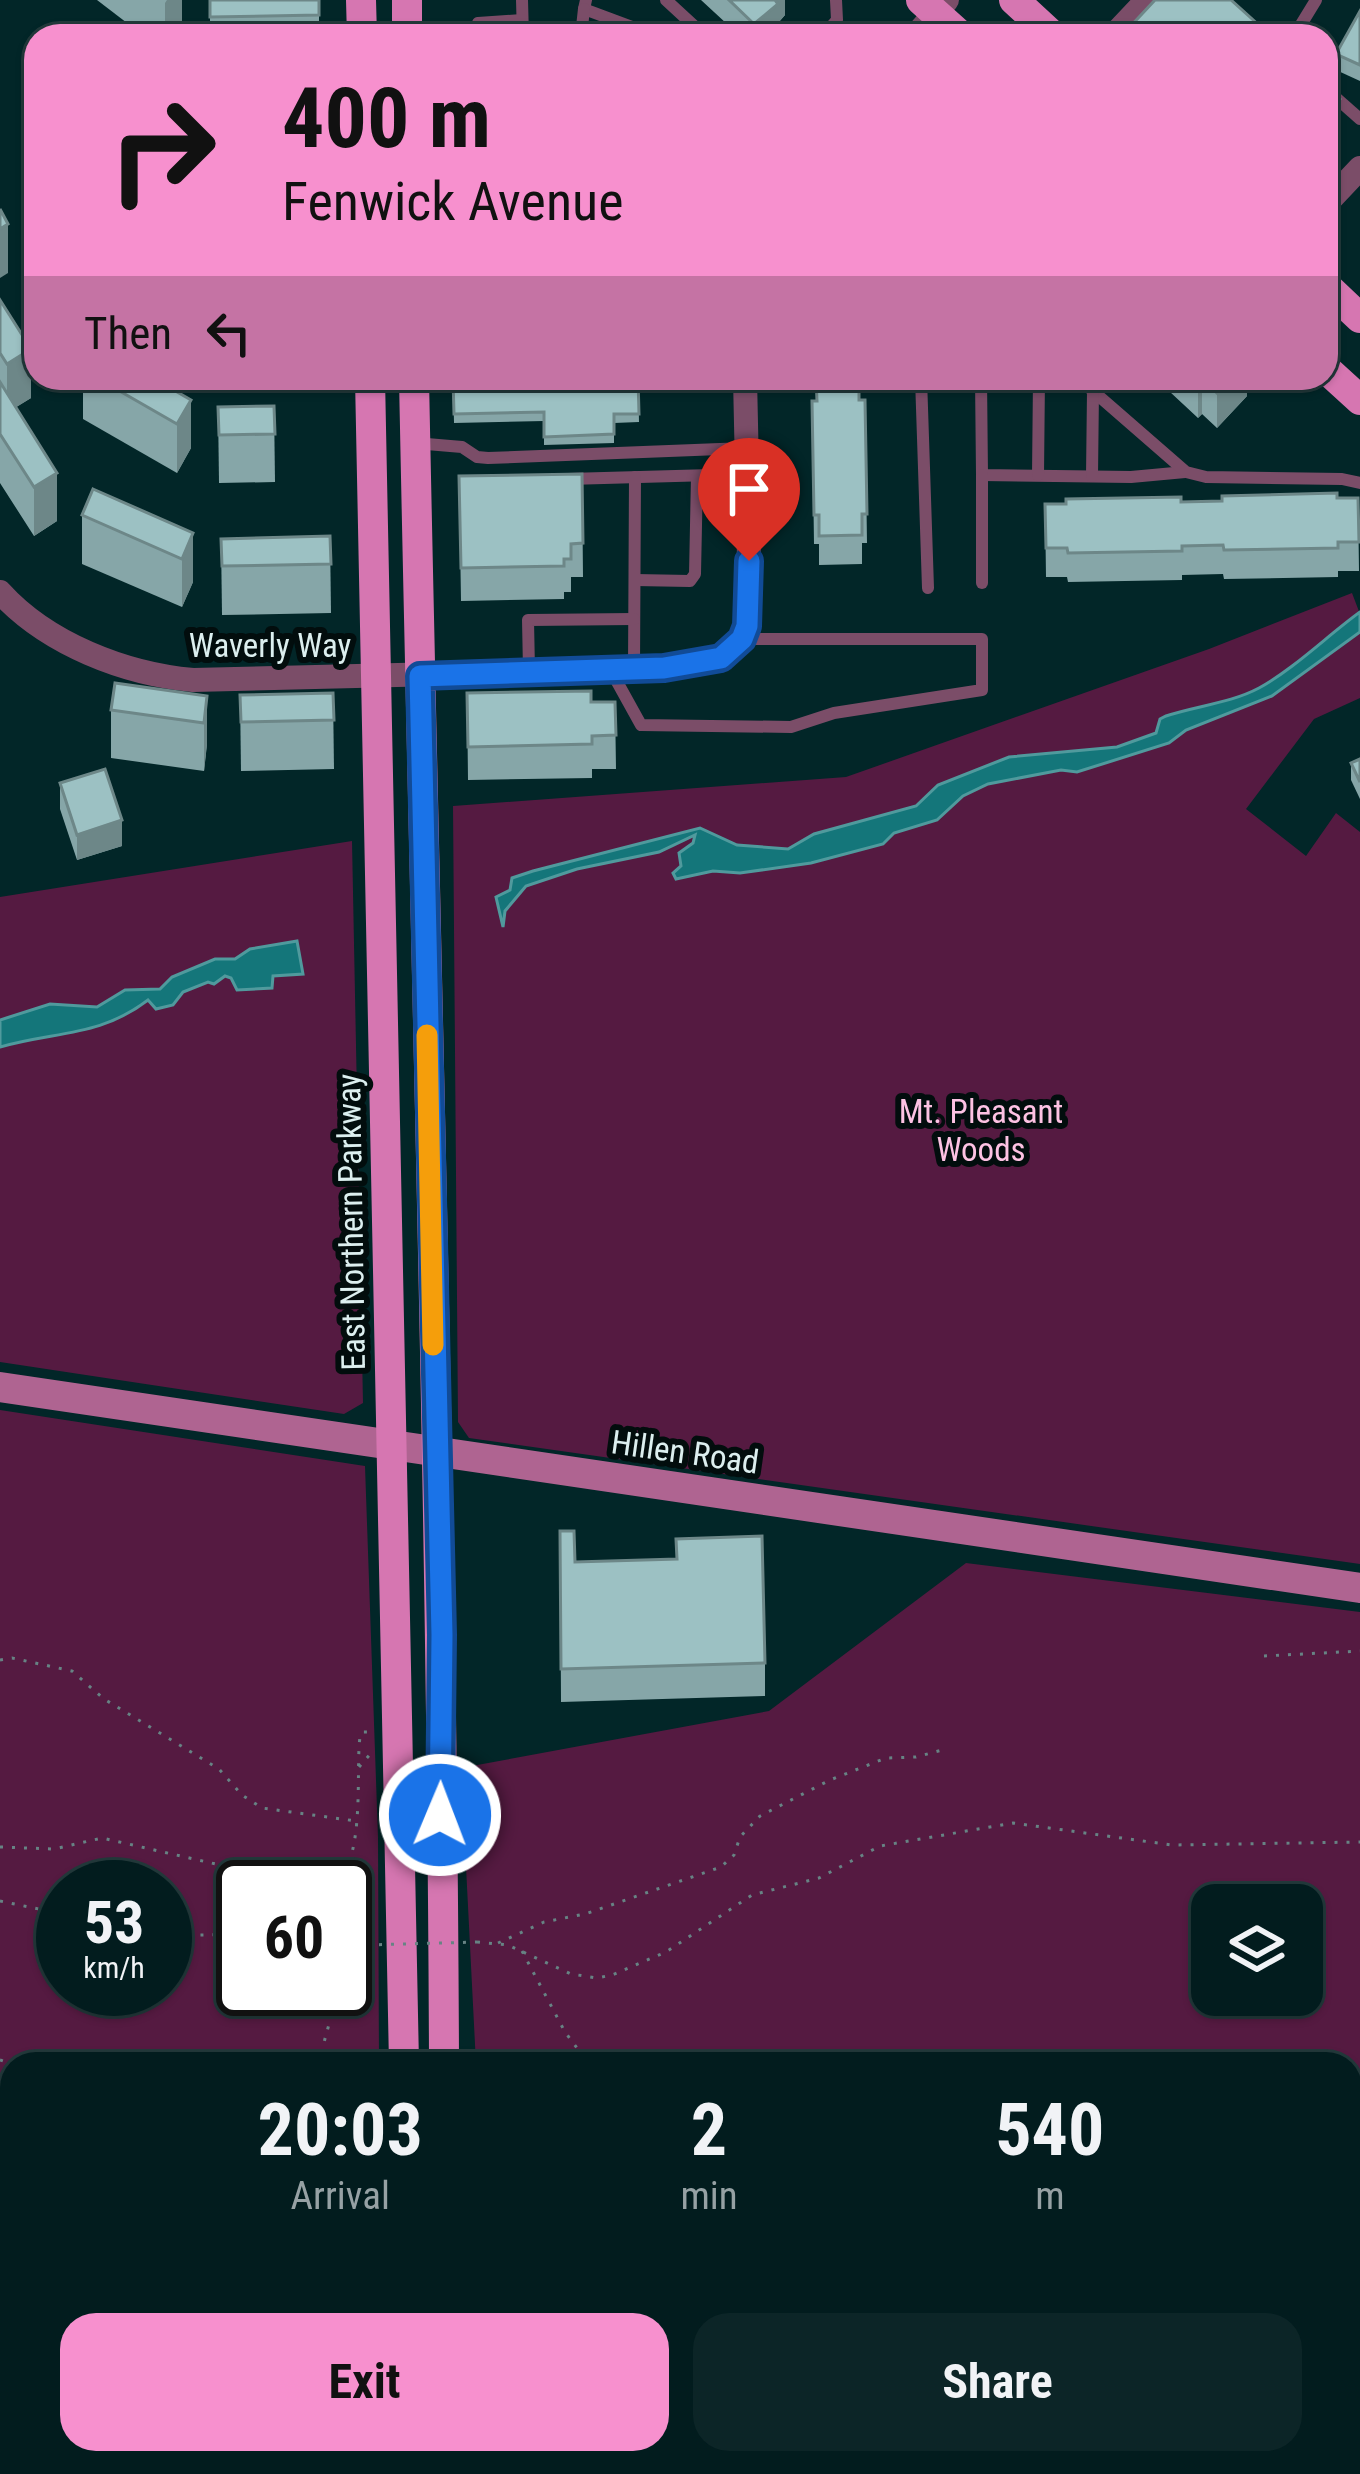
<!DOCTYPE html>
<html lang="en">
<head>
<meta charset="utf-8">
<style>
	:root { --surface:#021c1e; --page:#0c2527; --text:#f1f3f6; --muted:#96a1a4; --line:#233a3c; --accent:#f790ce }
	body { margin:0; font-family:"Roboto Condensed",sans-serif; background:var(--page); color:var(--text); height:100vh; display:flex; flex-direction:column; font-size:45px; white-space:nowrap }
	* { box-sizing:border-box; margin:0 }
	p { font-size:39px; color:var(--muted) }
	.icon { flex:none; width:66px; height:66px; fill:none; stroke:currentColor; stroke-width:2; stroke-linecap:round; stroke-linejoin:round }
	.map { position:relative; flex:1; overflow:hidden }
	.details { position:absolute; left:0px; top:2052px; width:1362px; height:423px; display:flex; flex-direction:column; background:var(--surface); border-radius:36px 36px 0 0; box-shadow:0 3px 9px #0004,0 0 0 3px var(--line) }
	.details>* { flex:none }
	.top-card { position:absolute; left:24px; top:24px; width:1314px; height:366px; border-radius:36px; box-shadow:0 3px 9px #0004,0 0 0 3px var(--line); background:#f790ce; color:#111; overflow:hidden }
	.fabs { position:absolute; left:1191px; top:1884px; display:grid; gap:24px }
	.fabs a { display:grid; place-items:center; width:132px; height:132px; border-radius:24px; background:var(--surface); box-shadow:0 3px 9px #0004,0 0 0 3px var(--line); font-size:60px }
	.speed { position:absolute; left:36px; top:1860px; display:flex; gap:24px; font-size:60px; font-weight:700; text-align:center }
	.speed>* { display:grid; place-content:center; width:156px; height:156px; border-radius:50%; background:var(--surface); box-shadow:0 3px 9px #0004,0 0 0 3px var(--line); line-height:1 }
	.speed small { font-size:30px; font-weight:400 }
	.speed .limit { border:6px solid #111; border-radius:18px; background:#fff; color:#111 }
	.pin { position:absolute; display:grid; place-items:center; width:102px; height:102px; color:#fff; margin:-123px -51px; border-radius:50% 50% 50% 0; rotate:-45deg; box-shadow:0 0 12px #0007 }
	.pin .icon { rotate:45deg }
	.me { position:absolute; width:132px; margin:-66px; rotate:1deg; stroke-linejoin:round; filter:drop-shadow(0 0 9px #0008) }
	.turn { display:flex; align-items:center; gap:42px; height:252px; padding:0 60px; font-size:54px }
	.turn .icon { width:156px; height:156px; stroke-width:2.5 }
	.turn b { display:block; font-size:84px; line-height:102px }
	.then { display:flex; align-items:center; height:114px; padding:0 60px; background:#0003; gap:24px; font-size:45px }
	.eta { display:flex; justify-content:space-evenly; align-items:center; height:204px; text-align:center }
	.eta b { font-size:72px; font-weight:700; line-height:84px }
	.button { display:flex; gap:24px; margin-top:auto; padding:24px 60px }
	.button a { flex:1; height:138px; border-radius:36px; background:var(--accent); color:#111; font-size:48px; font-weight:700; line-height:138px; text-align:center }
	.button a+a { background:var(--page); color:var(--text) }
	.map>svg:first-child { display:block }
	.green { fill:#551a41; fill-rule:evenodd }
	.water { fill:#14767a; stroke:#509a9d; stroke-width:3 }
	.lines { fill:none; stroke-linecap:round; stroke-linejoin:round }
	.path { stroke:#678384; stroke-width:3; stroke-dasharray:3 9; stroke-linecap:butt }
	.lane { stroke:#7b4d68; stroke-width:12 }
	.street { stroke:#7b4d68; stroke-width:24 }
	.secondary { stroke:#af6491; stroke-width:30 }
	.primary { stroke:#d676b1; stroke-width:30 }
	.path-bridge { stroke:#678384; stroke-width:3; stroke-dasharray:3 9; stroke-linecap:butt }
	.wall { fill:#86a6a8 }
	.shaded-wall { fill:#6d8788 }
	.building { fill:#9cc1c3; stroke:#6d8788; stroke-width:3 }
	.route-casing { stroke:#114b97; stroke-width:30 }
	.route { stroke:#1a73e8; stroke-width:21 }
	.slow { stroke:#f59e0b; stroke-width:21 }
	.labels { text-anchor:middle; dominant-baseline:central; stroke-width:12; stroke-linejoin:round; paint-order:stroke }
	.street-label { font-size:33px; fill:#dcefef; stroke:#020d0d }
	.park-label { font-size:33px; fill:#fdc2e3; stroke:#020d0d }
</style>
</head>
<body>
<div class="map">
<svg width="1360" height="2474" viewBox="0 0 1360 2474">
	<rect width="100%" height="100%" fill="#022628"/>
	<g class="green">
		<polygon points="1352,593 1360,614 1360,698 1314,719 1246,809 1306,856 1336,813 1360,832 1360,1564 469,1438 458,1422 453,806 846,777 1209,649"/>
		<polygon points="352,841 363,1403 344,1414 0,1362 0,897"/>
		<path d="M0,1410l365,56 13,371 1,227h-367v321l-12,-7zM63,1887h102v102h-102zM243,1887h102v102h-102z"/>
		<path d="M966,1563l394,49v862h-903l-2,-11h895v-399h-874l-15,-296 308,-57zM1212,1905h90v90h-90z"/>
	</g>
	<g class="water">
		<path d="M1360,612v20l-88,64 -86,34 -17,13 -92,29 -16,-2 -73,14 -25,12 -26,24 -43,13 -11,11 -72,19 -71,10 -27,-2 -37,8 -3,-6 8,-7 -2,-13 14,-10 2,-8 -36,17 -82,17 -51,17 -21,25 -2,16 -7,-30 14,-7 2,-12 21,-7 167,-43 37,17 51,4 26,-15 102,-28 22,-21 71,-28 108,-10 39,-14 4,-14 6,-3c30,-10 65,-13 93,-28 36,-20 68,-52 101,-76z"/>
		<path d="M297,941l6,33 -30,2 -1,12 -35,2 -6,-12 -6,-2 -11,8 -6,-2 -25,10 -10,13 -17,4 -8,-9c-48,37 -93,31 -148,47v-27l50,-16 47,3 28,-17 35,-1 12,-12 43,-18h20l15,-10z"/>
	</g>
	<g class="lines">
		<g class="path">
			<polyline points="1264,1656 1360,1651"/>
			<polyline points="0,1660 12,1658 72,1671 104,1699 219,1769 242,1795 262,1808 356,1821"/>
			<polyline points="359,1767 372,1752"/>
			<polyline points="0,1847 54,1849 102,1838 233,1868 278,1873 286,1887"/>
			<path d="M326,1887c42,-11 29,-115 34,-150l3,-5h8"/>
			<polyline points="0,1901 63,1914"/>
			<polyline points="165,1929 198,1935 243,1934"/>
			<polyline points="231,1932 243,1923"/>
			<polyline points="345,1942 367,1945"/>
			<polyline points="477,1942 508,1945 571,1974 597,1978 612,1975 666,1952 752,1895 819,1878 880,1846 1013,1823 1172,1845 1360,1842"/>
			<polyline points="498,1943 544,1922 585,1914 721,1867 734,1855 740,1837 760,1816 830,1780 886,1758 916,1757 942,1750"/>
			<polyline points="522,1951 565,2032 589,2064"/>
			<polyline points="0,2060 12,2064"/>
			<polyline points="318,2064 331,2017 328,1989"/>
			<polyline points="731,2064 738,2055"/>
			<polyline points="1350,2125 1360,2119"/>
			<polyline points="1010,2463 1010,2474"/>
		</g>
		<g class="lane">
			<polyline points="522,0 523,36"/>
			<polyline points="586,0 584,9 635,28 643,36"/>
			<polyline points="666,0 705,36"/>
			<polyline points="472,36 478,23 522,20"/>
			<polyline points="581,36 584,9"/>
			<polyline points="823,36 837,20 836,0"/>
			<polyline points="1294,36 1316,0"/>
			<polyline points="1326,89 1360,119"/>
			<polyline points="921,378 928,588"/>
			<polyline points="981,378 982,475 1131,477 1185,472"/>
			<polyline points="1078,378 1186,472 1206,477 1342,479 1360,483"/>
			<polyline points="415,443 462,447 477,457 488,458 746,448"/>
			<polyline points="982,475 982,583"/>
			<polyline points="1038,475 1039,378"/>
			<polyline points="1092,476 1093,391"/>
			<polyline points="568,479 747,474"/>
			<polyline points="635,580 690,581 695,574 697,476"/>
			<polyline points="634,668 635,477"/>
			<polyline points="610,669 641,725 791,727 834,713 982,690 982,639 743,639"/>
			<polyline points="529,670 528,620 634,619"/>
		</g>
		<g class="street">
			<polyline points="915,36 947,0"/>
			<polyline points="1113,36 1147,0"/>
			<polyline points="1326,204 1360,168"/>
			<path d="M0,592c47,52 125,82 193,88l448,-11 60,-5 20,-6 21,-19 8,-34 -5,-227"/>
		</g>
		<polyline class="secondary" points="0,1387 1360,1588"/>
		<g class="primary">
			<polyline points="361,0 362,36"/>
			<polyline points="407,0 407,36"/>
			<polyline points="921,0 961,36"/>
			<polyline points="1014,0 1053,36"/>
			<polyline points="1326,286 1360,318"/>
			<polyline points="1326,369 1360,400"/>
			<polyline points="370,378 404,2064"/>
			<path d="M414,378c11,562 28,1124 30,1686"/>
			<polyline points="0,2401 12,2408"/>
			<polyline points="17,2463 35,2474"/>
			<polyline points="101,2463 118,2474"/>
			<polyline points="426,2463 427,2474"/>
			<polyline points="301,2474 305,2463"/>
			<polyline points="325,2474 329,2463"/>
		</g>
		<polyline class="path-bridge" points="367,1945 477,1942"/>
	</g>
	<g class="wall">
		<polygon points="97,0 182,0 182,29 177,36 144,36"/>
		<rect x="210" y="0" width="109" height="36"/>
		<polygon points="701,0 785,0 785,15 778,23 778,29 770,36 740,36"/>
		<polygon points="1360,11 1360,81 1336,70 1336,54"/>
		<polygon points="0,300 31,398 16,407 57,521 34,536 0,483"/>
		<polygon points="83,378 153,378 191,448 177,473 83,419"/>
		<polygon points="453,378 638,378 639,422 614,423 614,443 544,445 544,421 454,423"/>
		<polygon points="810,378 864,378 864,387 859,387 859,400 865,400 867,543 862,543 862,564 819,565 819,544 814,544 812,401 816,401 816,388 811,388"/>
		<polygon points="1155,378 1247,378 1247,396 1217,428 1202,414 1198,418"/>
		<polygon points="274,406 275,482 219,483 218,407"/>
		<polygon points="582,474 583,577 571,577 571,592 564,592 564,599 461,601 459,476"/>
		<polygon points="1358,498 1359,571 1338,571 1338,577 1224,579 1223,574 1182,575 1182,580 1068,582 1067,577 1046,577 1045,504"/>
		<polygon points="82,515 193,533 193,582 182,607 82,564"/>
		<polygon points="330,536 331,613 222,615 221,539"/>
		<polygon points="333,693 334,769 241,771 240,695"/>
		<polygon points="467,693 591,702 615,702 616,769 592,769 592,778 468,780"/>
		<polygon points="207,696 207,744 204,771 111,758 111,710"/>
		<polygon points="1360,759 1360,799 1351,780 1351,763"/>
		<polygon points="60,783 122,846 77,860 60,809"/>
		<polygon points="560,1531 575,1562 765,1663 765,1696 561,1702"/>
	</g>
	<g class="shaded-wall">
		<polygon points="167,0 182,0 182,29 177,36 165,36 165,3"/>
		<polygon points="775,0 785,0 785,15 778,23 778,29 770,36 754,36 754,24"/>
		<polygon points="1340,99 1340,133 1335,137 1335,144 1326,154 1326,120 1332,107"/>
		<polygon points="8,224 8,273 0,278 0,229"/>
		<polygon points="31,349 31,398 7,413 7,364"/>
		<polygon points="1202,378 1202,414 1198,418 1198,382"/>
		<polygon points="1231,378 1247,378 1247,396 1217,428 1217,393"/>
		<polygon points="191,400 191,448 177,473 177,424"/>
		<polygon points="57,473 57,521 34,536 34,487"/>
		<polygon points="193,533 193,582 182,607 182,559"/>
		<polygon points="207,696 207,744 204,771 204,723"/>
		<polygon points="122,820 122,846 77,860 77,835"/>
	</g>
	<g class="building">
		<polygon points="210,0 319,0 319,15 210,17"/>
		<polygon points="729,0 775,0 778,4 754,24"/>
		<polygon points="1155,0 1231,0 1271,36 1133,36 1127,30"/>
		<polygon points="1360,11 1360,65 1336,54"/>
		<polygon points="1326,87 1340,99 1332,107 1335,110 1326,120"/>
		<polygon points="0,209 8,224 0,229"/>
		<polygon points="0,300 31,349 7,364 0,353"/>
		<polygon points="97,378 153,378 191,400 177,424"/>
		<polygon points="453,378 638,378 639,414 614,414 614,434 544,437 544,412 454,414"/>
		<polygon points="816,378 859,378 859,400 865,400 867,514 862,514 862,535 819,536 819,515 814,515 812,401 817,401"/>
		<polygon points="1194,378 1231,378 1217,393 1202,378 1198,382"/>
		<polygon points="0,382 57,473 34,487 0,434"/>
		<polygon points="274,406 275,434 219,435 218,407"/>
		<polygon points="582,474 583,543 571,544 571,559 564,559 564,566 461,568 459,476"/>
		<polygon points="93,489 193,533 182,559 82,515"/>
		<polygon points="1337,493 1337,498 1358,498 1359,542 1338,542 1338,548 1224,550 1223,545 1182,546 1182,551 1068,553 1067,548 1046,548 1045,504 1066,504 1066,499 1181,497 1181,502 1222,501 1222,496"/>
		<polygon points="330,536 331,564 222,566 221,539"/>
		<polygon points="115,683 207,696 204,723 111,710"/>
		<polygon points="591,691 591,702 615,702 616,735 592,736 592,744 468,747 467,693"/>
		<polygon points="333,693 334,720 241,722 240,695"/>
		<polygon points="1360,759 1360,782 1351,763"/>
		<polygon points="105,769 122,820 77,835 60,783"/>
		<polygon points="560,1531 574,1531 575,1562 677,1559 676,1539 762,1536 765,1663 561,1669"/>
	</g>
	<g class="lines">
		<g class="route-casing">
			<polyline id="route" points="440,1815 442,1635 420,676 664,668 721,658 742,639 747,626 749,561"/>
		</g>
		<use href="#route" class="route"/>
		<polyline class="slow" points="427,1035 433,1345"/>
	</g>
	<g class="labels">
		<g class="street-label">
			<text x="270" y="645">Waverly Way</text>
			<text transform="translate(351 1222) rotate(-91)">East Northern Parkway</text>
			<text transform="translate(685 1452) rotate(8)">Hillen Road</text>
		</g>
		<g class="park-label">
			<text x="981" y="1111">Mt. Pleasant<tspan x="981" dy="38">Woods</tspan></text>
		</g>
	</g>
</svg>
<div class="fabs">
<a><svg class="icon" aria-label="layers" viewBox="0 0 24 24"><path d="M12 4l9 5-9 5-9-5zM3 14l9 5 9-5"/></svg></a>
</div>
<div class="speed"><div>53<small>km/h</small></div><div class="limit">60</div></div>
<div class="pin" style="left:749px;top:561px;background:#d93025"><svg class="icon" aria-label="arrive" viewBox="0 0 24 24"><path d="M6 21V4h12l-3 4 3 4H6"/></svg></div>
<svg class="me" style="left:440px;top:1815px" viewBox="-20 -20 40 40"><circle r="17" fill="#1a73e8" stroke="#fff" stroke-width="3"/><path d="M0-11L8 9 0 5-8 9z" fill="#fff"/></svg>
<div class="top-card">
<div class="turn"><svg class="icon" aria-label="right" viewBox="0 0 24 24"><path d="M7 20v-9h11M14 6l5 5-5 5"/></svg><div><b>400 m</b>Fenwick Avenue</div></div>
<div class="then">Then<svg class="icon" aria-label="left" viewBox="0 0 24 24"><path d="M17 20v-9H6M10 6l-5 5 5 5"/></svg></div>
</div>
<section class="details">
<div class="eta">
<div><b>20:03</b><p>Arrival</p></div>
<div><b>2</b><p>min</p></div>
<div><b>540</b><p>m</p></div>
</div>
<div class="button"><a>Exit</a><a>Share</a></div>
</section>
</div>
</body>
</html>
